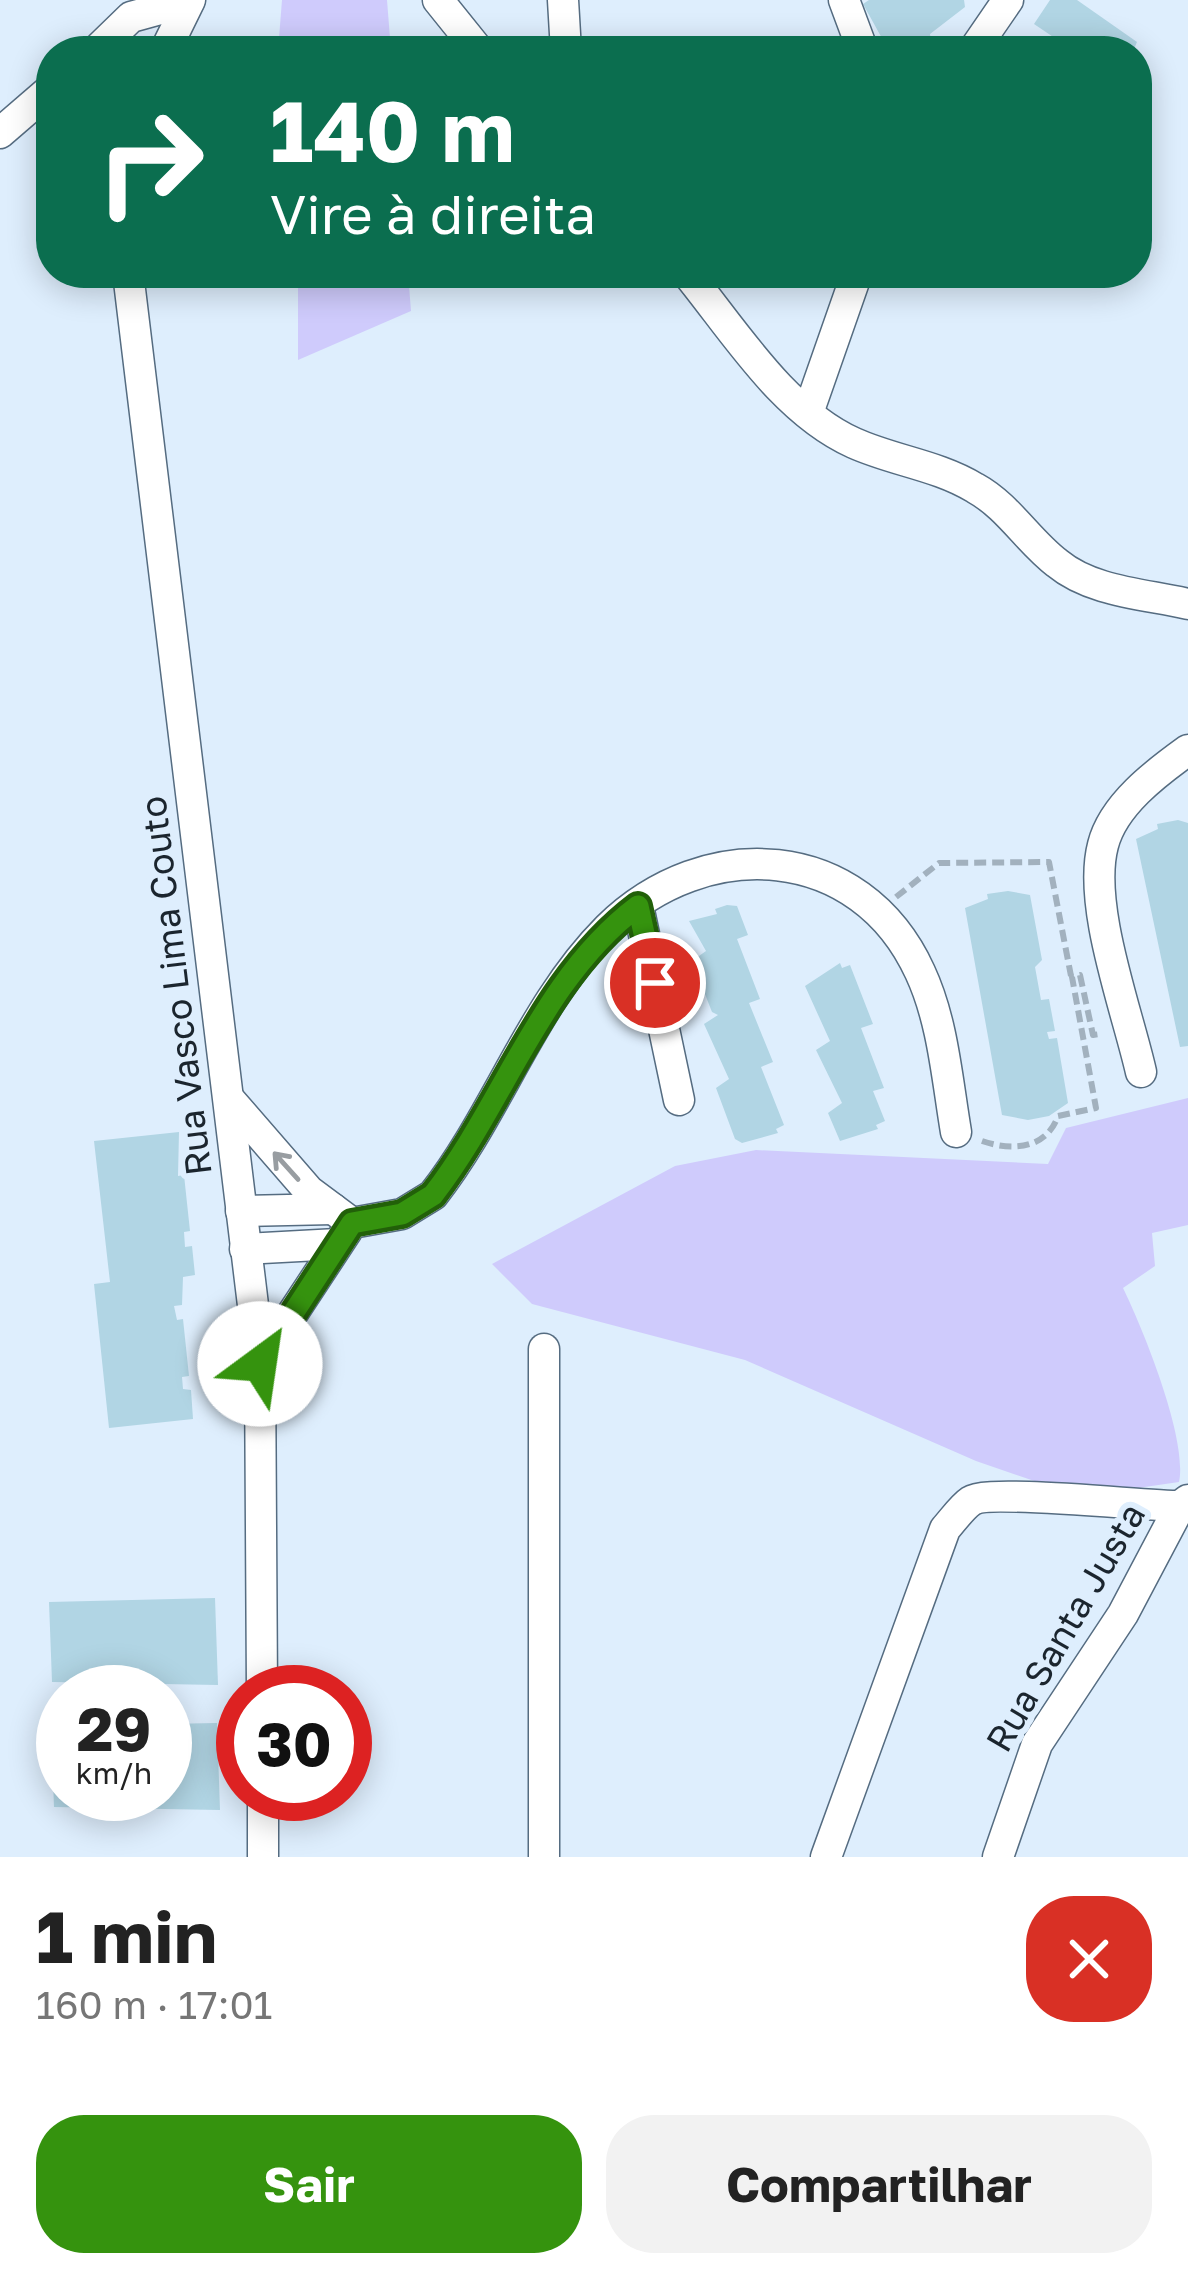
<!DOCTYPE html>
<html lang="pt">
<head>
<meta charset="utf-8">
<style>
	:root { --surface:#fff; --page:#f2f2f2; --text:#222; --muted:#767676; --accent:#35930e }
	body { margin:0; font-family:"Golos Text",sans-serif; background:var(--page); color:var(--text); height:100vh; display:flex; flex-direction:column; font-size:45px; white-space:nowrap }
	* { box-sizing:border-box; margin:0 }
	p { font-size:39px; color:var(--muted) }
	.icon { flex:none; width:66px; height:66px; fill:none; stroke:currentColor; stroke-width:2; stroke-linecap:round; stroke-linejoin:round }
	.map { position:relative; height:1857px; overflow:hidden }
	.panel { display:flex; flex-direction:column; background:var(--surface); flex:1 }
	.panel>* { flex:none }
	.guide { position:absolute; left:36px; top:36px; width:1116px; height:252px; border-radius:48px; box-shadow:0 6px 30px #0003; background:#0b6e4f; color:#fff; overflow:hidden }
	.speed { position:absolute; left:36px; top:1665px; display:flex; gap:24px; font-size:60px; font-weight:700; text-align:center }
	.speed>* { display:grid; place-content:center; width:156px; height:156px; border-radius:50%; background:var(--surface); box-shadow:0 6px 30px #0003; line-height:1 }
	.speed small { font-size:30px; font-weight:400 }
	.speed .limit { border:18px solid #d22; background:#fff; color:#111 }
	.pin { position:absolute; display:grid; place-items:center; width:102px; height:102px; color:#fff; margin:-51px; border:6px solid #fff; border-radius:50%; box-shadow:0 3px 12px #0007 }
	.me { position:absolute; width:132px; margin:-66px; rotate:31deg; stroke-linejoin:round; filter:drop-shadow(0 0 9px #0008) }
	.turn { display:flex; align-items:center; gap:42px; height:252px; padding:0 36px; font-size:54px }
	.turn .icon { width:156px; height:156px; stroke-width:2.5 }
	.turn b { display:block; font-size:84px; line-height:102px }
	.round { display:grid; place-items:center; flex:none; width:126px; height:126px; border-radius:48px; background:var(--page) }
	.head { display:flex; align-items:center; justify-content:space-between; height:204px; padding:0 36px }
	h1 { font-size:72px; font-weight:700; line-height:90px }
	.primary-button { display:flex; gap:24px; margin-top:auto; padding:24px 36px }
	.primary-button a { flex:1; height:138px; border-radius:48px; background:var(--accent); color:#fff; font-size:48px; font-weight:700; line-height:138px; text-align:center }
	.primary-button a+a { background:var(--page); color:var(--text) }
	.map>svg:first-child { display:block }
	.green { fill:#cfcbfc }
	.building { fill:#b1d5e4 }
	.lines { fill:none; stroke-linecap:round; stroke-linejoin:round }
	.minor-casing { stroke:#556c81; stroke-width:33 }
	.path { stroke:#a2b1be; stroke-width:6; stroke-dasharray:12 6; stroke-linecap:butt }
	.minor { stroke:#fff; stroke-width:30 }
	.oneway { stroke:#989da1 }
	.route-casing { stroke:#226009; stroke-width:30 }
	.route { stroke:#35930e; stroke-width:21 }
	.labels { text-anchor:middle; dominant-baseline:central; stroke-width:12; stroke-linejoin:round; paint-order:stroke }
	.street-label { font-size:36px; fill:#1b252e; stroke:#deeefd }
</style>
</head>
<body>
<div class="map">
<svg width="1188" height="1857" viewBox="0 0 1188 1857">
	<rect width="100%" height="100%" fill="#deeefd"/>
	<g class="green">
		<polygon points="282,0 387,0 391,51 278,51"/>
		<polygon points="298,273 408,273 411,311 298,360"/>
		<path d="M1188,1098v127l-36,8 3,33 -32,22c21,43 65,152 56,194l-62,9 -71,-6 -70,-24 -231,-101 -213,-56 -40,-40 183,-98 81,-16 292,14 18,-36z"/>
	</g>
	<g class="building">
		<polygon points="869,0 964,0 965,7 930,34 932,51 889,51 863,4"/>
		<polygon points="1050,0 1077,0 1137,42 1133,51 1074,51 1034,24"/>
		<polygon points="1178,820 1188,823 1188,1046 1180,1047 1136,839 1158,829 1157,824"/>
		<polygon points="1008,891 1030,895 1042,960 1035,967 1041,1000 1049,999 1055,1031 1047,1032 1049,1039 1057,1038 1068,1103 1049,1116 1028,1120 1002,1115 965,908 988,899 987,894"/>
		<polygon points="727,905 737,906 748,935 737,939 760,999 749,1003 773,1062 761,1067 784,1125 776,1129 778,1133 742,1143 735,1139 716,1088 729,1079 704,1024 718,1015 712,1012 692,961 706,951 689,921 717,914 715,909"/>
		<polygon points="840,963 842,968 850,965 873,1024 861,1028 884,1088 873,1091 885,1121 876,1125 878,1129 840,1141 828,1113 842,1103 816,1050 830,1041 805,986"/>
		<polygon points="179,1132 178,1176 184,1175 190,1231 184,1232 185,1247 192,1246 195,1275 183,1277 182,1305 174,1306 177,1320 183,1319 189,1376 182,1377 183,1389 191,1390 193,1419 109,1428 94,1284 110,1282 94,1141"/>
		<polygon points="215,1598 218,1685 52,1682 49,1602"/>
		<polygon points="217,1723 220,1810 54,1807 51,1727 63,1726 63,1794 165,1794 165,1724"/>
	</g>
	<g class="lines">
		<g class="minor-casing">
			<g id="minor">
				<polyline points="438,0 479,51"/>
				<polyline points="563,0 566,51"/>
				<polyline points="844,0 863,51"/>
				<polyline points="96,51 131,17 189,1"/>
				<polyline points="165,51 190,0"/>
				<polyline points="973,51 1008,0"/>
				<polyline points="0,133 51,89"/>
				<polyline points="128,273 260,1363 262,1692"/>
				<path d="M687,273c48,59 96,138 167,170 40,18 83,22 121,45 33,18 53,53 82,75 35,29 88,31 131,41"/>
				<polyline points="808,413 857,273"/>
				<polyline points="638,906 679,1100"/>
				<path d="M1141,1072c-14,-62 -54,-167 -38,-227 10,-40 53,-72 85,-95"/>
				<polyline points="230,1100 309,1191 352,1223"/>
				<polyline points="241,1211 333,1209"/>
				<polyline points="245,1249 337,1244"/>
				<polyline points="544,1349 544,1857"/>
				<path d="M260,1363l92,-140 50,-9 31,-19c65,-83 99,-191 175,-267 97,-95 252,-87 312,44 23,49 27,107 36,160"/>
				<polyline points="263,1794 263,1857"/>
				<path d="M826,1857l119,-328c8,-9 17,-22 26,-28 17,-12 174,5 209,5l8,-6"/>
				<polyline points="998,1857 1037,1744 1123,1614 1180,1506"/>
			</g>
		</g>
		<g class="path">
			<polyline points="896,897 939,863 1049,862 1071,976"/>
			<path d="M982,1141c29,10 64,9 76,-25l38,-8 -24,-131 8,-2 13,60 7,-1"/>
		</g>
		<use href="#minor" class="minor"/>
	</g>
	<defs><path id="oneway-shaft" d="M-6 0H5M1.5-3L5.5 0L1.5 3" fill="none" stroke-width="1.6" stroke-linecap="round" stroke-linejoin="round" transform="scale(3)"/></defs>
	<use class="oneway" href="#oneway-shaft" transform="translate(286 1166) rotate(-132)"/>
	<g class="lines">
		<g class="route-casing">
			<path id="route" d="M260,1364l92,-141 50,-9 31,-19c72,-93 108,-216 205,-289l17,77"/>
		</g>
		<use href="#route" class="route"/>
	</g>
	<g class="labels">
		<g class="street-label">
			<text transform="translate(175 986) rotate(-97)">Rua Vasco Lima Couto</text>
			<text transform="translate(1065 1627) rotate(-60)">Rua Santa Justa</text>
		</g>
	</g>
</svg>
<div class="speed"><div>29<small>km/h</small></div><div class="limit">30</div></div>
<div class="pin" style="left:655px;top:983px;background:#d93025"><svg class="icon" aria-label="arrive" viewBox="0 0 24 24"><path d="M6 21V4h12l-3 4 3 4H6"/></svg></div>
<svg class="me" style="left:260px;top:1364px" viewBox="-20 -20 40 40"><circle r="19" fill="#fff"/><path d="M0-13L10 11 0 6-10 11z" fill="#35930e"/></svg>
<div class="guide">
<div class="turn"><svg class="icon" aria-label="right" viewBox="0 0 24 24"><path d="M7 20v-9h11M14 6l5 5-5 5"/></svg><div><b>140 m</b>Vire à direita</div></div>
</div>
</div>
<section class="panel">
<div class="head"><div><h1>1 min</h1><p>160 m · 17:01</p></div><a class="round" style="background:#d93025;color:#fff"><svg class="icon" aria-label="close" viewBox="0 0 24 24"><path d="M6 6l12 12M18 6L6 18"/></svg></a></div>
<div class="primary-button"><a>Sair</a><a>Compartilhar</a></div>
</section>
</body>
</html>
